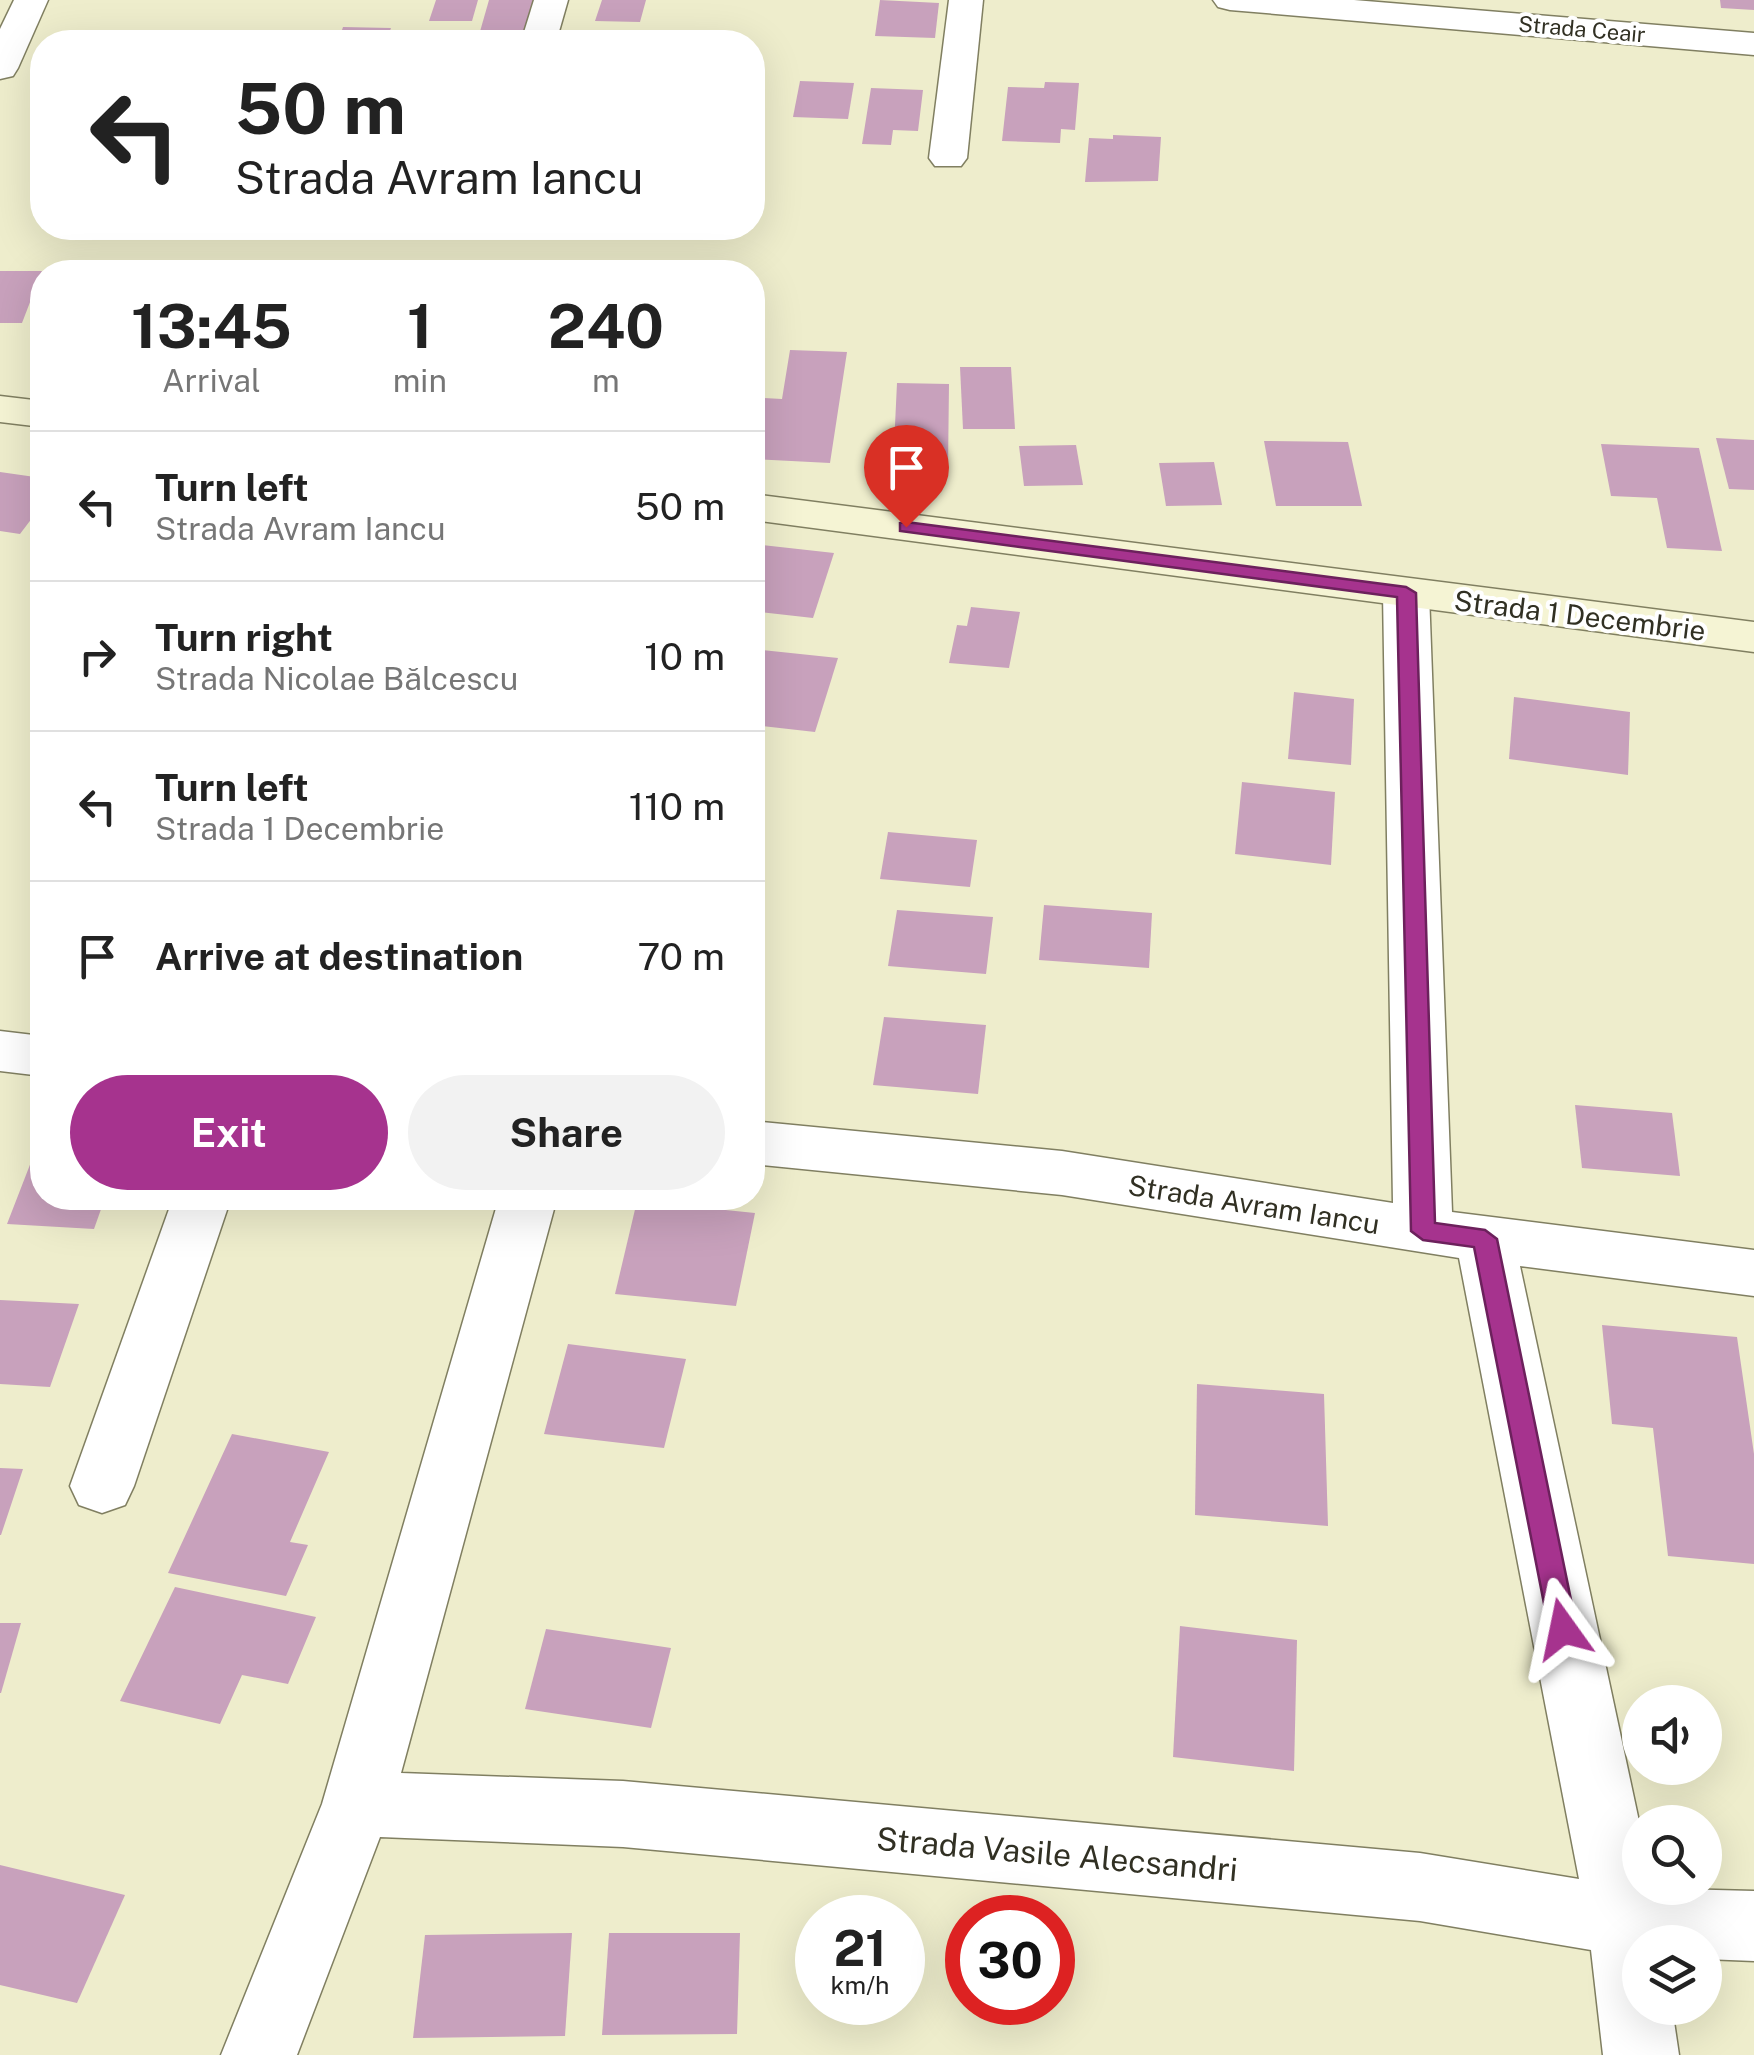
<!DOCTYPE html>
<html lang="en">
<head>
<meta charset="utf-8">
<style>
	:root { --surface:#fff; --page:#f2f2f2; --text:#222; --muted:#767676; --line:#e0e0e0; --accent:#a6338e }
	body { margin:0; font-family:"Public Sans",sans-serif; background:var(--page); color:var(--text); height:100vh; display:flex; flex-direction:column; font-size:38px; white-space:nowrap }
	* { box-sizing:border-box; margin:0 }
	p { font-size:32px; color:var(--muted) }
	.icon { flex:none; width:55px; height:55px; fill:none; stroke:currentColor; stroke-width:2; stroke-linecap:round; stroke-linejoin:round }
	.map { position:relative; flex:1; overflow:hidden }
	.details { position:absolute; left:30px; top:260px; width:735px; height:950px; display:flex; flex-direction:column; background:var(--surface); border-radius:40px; box-shadow:0 10px 40px #0002 }
	.details>* { flex:none }
	.hud { position:absolute; left:30px; top:30px; width:735px; height:210px; border-radius:40px; box-shadow:0 10px 40px #0002; background:#fff; color:var(--text); overflow:hidden }
	.fabs { position:absolute; left:1622px; top:1685px; display:grid; gap:20px }
	.fabs a { display:grid; place-items:center; width:100px; height:100px; border-radius:50%; background:var(--surface); box-shadow:0 10px 40px #0002; font-size:50px }
	.speed { position:absolute; left:795px; top:1895px; display:flex; gap:20px; font-size:50px; font-weight:700; text-align:center }
	.speed>* { display:grid; place-content:center; width:130px; height:130px; border-radius:50%; background:var(--surface); box-shadow:0 10px 40px #0002; line-height:1 }
	.speed small { font-size:25px; font-weight:400 }
	.speed .limit { border:15px solid #d22; background:#fff; color:#111 }
	.pin { position:absolute; display:grid; place-items:center; width:85px; height:85px; color:#fff; margin:-102px -42px; border-radius:50% 50% 50% 0; rotate:-45deg; box-shadow:0 0 10px #0007 }
	.pin .icon { rotate:45deg }
	.me { position:absolute; width:110px; margin:-55px; rotate:348deg; stroke-linejoin:round; filter:drop-shadow(0 0 8px #0008) }
	.turn { display:flex; align-items:center; gap:35px; height:210px; padding:0 40px; font-size:45px }
	.turn .icon { width:130px; height:130px; stroke-width:2.5 }
	.turn b { display:block; font-size:70px; line-height:85px }
	.eta { display:flex; justify-content:space-evenly; align-items:center; height:170px; text-align:center }
	.eta b { font-size:60px; font-weight:700; line-height:70px }
	.cta { display:flex; gap:20px; margin-top:auto; padding:20px 40px }
	.cta a { flex:1; height:115px; border-radius:60px; background:var(--accent); color:#fff; font-size:40px; font-weight:700; line-height:115px; text-align:center }
	.cta a+a { background:var(--page); color:var(--text) }
	ul { padding:0; list-style:none }
	li { display:flex; align-items:center; gap:30px; height:150px; padding:0 40px; border-top:2px solid var(--line) }
	li div { flex:1 }
	li b { display:block; font-size:38px }
	li em { font-style:normal }
	.map>svg:first-child { display:block }
	.building { fill:#c8a1bc }
	.lines { fill:none; stroke-linecap:round; stroke-linejoin:round }
	.minor-casing { stroke:#807f61; stroke-width:3 }
	.secondary-casing { stroke:#807f61; stroke-width:3 }
	.minor { fill:#fff; fill-rule:evenodd }
	.secondary { fill:#f5f4d4; fill-rule:evenodd }
	.route { fill:#a6338e; stroke:#6c215c; stroke-width:2.5 }
	.labels { text-anchor:middle; dominant-baseline:central; stroke-width:8; stroke-linejoin:round; paint-order:stroke }
	.far-street-label { font-size:22px; fill:#313023; stroke:#fff }
	.street-label { font-size:28px; fill:#313023; stroke:#fff }
	.near-street-label { font-size:32px; fill:#313023; stroke:#fff }
</style>
</head>
<body>
<div class="map">
<svg width="1754" height="2055" viewBox="0 0 1754 2055">
	<rect width="100%" height="100%" fill="#eeedcc"/>
	<g class="building">
		<polygon points="436,0 478,0 472,21 429,21"/>
		<polygon points="489,0 539,0 527,42 477,42"/>
		<polygon points="602,0 646,0 640,22 595,21"/>
		<polygon points="880,0 939,3 935,38 875,36"/>
		<polygon points="1720,0 1754,0 1754,10 1721,8"/>
		<polygon points="343,27 391,28 386,42 338,42"/>
		<polygon points="92,32 140,33 136,42 87,42"/>
		<polygon points="800,81 854,83 848,119 793,117"/>
		<polygon points="1045,82 1079,83 1075,130 1061,129 1060,143 1002,141 1008,87 1044,88"/>
		<polygon points="871,88 923,90 918,131 893,130 891,145 862,144"/>
		<polygon points="1113,135 1161,137 1158,181 1085,182 1089,138 1113,139"/>
		<polygon points="0,271 42,271 22,323 0,323"/>
		<polygon points="790,350 847,352 830,463 753,459 764,398 782,399"/>
		<polygon points="960,367 1011,367 1015,429 963,429"/>
		<polygon points="897,383 949,384 948,467 914,467 914,446 894,446"/>
		<polygon points="1716,438 1754,440 1754,490 1729,489"/>
		<polygon points="1264,441 1348,442 1362,506 1276,506"/>
		<polygon points="1601,444 1699,448 1722,551 1667,548 1657,498 1611,496"/>
		<polygon points="1076,445 1083,485 1024,486 1019,446"/>
		<polygon points="1214,462 1222,505 1166,506 1159,463"/>
		<polygon points="0,472 42,478 42,505 20,534 0,531"/>
		<polygon points="752,544 834,553 813,618 752,611"/>
		<polygon points="971,607 1020,612 1009,668 949,663 957,625 967,626"/>
		<polygon points="752,649 838,658 815,732 752,725"/>
		<polygon points="1294,692 1354,699 1351,765 1288,759"/>
		<polygon points="1514,697 1630,712 1628,775 1509,759"/>
		<polygon points="1242,782 1335,792 1331,865 1235,854"/>
		<polygon points="888,832 977,840 970,887 880,879"/>
		<polygon points="1044,905 1152,913 1149,968 1039,960"/>
		<polygon points="897,910 993,917 986,974 888,966"/>
		<polygon points="884,1017 986,1025 978,1094 873,1085"/>
		<polygon points="1575,1105 1672,1113 1680,1176 1582,1168"/>
		<polygon points="38,1144 42,1144 42,1198 105,1198 94,1229 7,1224"/>
		<polygon points="637,1201 755,1213 736,1306 615,1294"/>
		<polygon points="0,1300 79,1304 50,1387 0,1384"/>
		<polygon points="1602,1325 1737,1337 1754,1454 1754,1564 1668,1556 1653,1428 1612,1424"/>
		<polygon points="568,1344 686,1359 664,1448 544,1434"/>
		<polygon points="1197,1384 1324,1394 1328,1526 1195,1515"/>
		<polygon points="232,1434 329,1452 290,1542 308,1545 286,1596 168,1573"/>
		<polygon points="0,1468 23,1469 1,1535 0,1535"/>
		<polygon points="175,1587 316,1617 288,1684 242,1675 220,1724 120,1701"/>
		<polygon points="0,1623 21,1623 1,1693 0,1693"/>
		<polygon points="1180,1626 1297,1640 1294,1771 1173,1757"/>
		<polygon points="546,1629 671,1648 651,1728 525,1709"/>
		<polygon points="0,1865 125,1895 77,2003 0,1985"/>
		<polygon points="572,1933 565,2036 413,2038 425,1935"/>
		<polygon points="609,1933 740,1933 737,2034 602,2035"/>
	</g>
	<g class="lines">
		<g class="minor-casing">
			<g id="minor">
				<polygon points="14,0 48,0 18,68 13,76 0,79 0,29"/>
				<polygon points="534,0 568,0 556,42 521,42"/>
				<polygon points="949,0 983,0 967,158 961,166 935,166 929,158"/>
				<polygon points="1213,0 1354,0 1754,33 1754,55 1230,10 1218,7"/>
				<polygon points="1406,579 1422,583 1429,593 1452,1212 1754,1250 1754,1296 1520,1266 1640,1826 1640,1888 1754,1891 1754,1961 1705,1959 1705,1942 1640,1942 1640,2008 1672,2008 1679,2055 1603,2055 1591,1950 1420,1921 623,1847 380,1837 297,2055 221,2055 322,1804 499,1198 557,1198 401,1773 623,1781 1420,1853 1579,1879 1459,1258 1062,1195 752,1164 752,1121 1062,1151 1393,1203 1383,593 1390,583"/>
				<polygon points="0,1031 42,1036 42,1076 0,1071"/>
				<polygon points="173,1198 231,1198 134,1486 125,1505 102,1513 79,1505 70,1486"/>
			</g>
		</g>
		<g class="secondary-casing">
			<g id="secondary">
				<polygon points="0,396 42,401 42,427 0,422"/>
				<polygon points="752,494 1754,622 1754,652 752,520"/>
			</g>
		</g>
		<use href="#minor" class="minor"/>
		<use href="#secondary" class="secondary"/>
	</g>
	<polygon class="route" points="906,522 1406,587 1416,593 1435,1223 1485,1230 1497,1239 1577,1629 1573,1638 1563,1641 1553,1638 1549,1629 1474,1247 1423,1240 1411,1231 1397,597 900,531 900,523"/>
	<g class="labels">
		<g class="far-street-label">
			<text transform="translate(1582 29) rotate(5)">Strada Ceair</text>
		</g>
		<g class="street-label">
			<text transform="translate(1580 615) rotate(7)">Strada 1 Decembrie</text>
			<text transform="translate(1254 1204) rotate(9)">Strada Avram Iancu</text>
		</g>
		<g class="near-street-label">
			<text transform="translate(1057 1854) rotate(5)">Strada Vasile Alecsandri</text>
		</g>
	</g>
</svg>
<div class="fabs">
<a><svg class="icon" aria-label="sound" viewBox="0 0 24 24"><path d="M4 9h4l5-4v14l-5-4H4zM17 9q2 3 0 6"/></svg></a>
<a><svg class="icon" aria-label="search" viewBox="0 0 24 24"><circle cx="10" cy="10" r="6"/><path d="M15 15l6 6"/></svg></a>
<a><svg class="icon" aria-label="layers" viewBox="0 0 24 24"><path d="M12 4l9 5-9 5-9-5zM3 14l9 5 9-5"/></svg></a>
</div>
<div class="speed"><div>21<small>km/h</small></div><div class="limit">30</div></div>
<div class="pin" style="left:906px;top:527px;background:#d93025"><svg class="icon" aria-label="arrive" viewBox="0 0 24 24"><path d="M6 21V4h12l-3 4 3 4H6"/></svg></div>
<svg class="me" style="left:1563px;top:1629px" viewBox="-20 -20 40 40"><path d="M0-17L14 15 0 8-14 15z" fill="#a6338e" stroke="#fff" stroke-width="4"/></svg>
<div class="hud">
<div class="turn"><svg class="icon" aria-label="left" viewBox="0 0 24 24"><path d="M17 20v-9H6M10 6l-5 5 5 5"/></svg><div><b>50 m</b>Strada Avram Iancu</div></div>
</div>
<section class="details">
<div class="eta">
<div><b>13:45</b><p>Arrival</p></div>
<div><b>1</b><p>min</p></div>
<div><b>240</b><p>m</p></div>
</div>
<ul>
<li><svg class="icon" aria-label="left" viewBox="0 0 24 24"><path d="M17 20v-9H6M10 6l-5 5 5 5"/></svg><div><b>Turn left</b><p>Strada Avram Iancu</p></div><em>50 m</em></li>
<li><svg class="icon" aria-label="right" viewBox="0 0 24 24"><path d="M7 20v-9h11M14 6l5 5-5 5"/></svg><div><b>Turn right</b><p>Strada Nicolae Bălcescu</p></div><em>10 m</em></li>
<li><svg class="icon" aria-label="left" viewBox="0 0 24 24"><path d="M17 20v-9H6M10 6l-5 5 5 5"/></svg><div><b>Turn left</b><p>Strada 1 Decembrie</p></div><em>110 m</em></li>
<li><svg class="icon" aria-label="arrive" viewBox="0 0 24 24"><path d="M6 21V4h12l-3 4 3 4H6"/></svg><div><b>Arrive at destination</b></div><em>70 m</em></li>
</ul>
<div class="cta"><a>Exit</a><a>Share</a></div>
</section>
</div>
</body>
</html>
